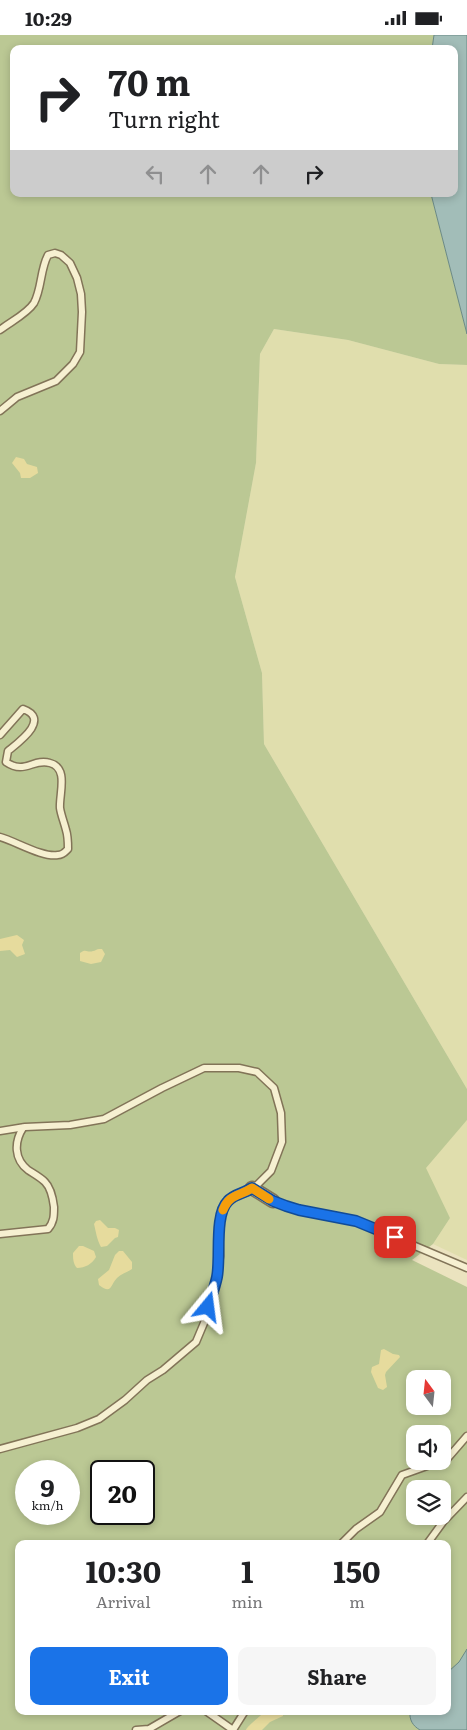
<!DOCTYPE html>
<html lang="en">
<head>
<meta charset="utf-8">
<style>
	:root { --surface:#fff; --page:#f6f6f6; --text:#202124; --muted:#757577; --accent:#1a73e8 }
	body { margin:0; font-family:Literata,serif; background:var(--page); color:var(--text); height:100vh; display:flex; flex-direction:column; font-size:19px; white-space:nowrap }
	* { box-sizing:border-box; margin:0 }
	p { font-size:16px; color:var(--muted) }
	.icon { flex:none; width:28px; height:28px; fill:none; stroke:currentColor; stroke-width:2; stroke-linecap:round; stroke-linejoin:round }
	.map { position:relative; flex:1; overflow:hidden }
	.panel { position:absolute; left:15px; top:1505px; width:436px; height:175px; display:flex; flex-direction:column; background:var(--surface); border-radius:10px; box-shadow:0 2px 8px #0003 }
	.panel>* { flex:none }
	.hud { position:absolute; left:10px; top:10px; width:448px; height:152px; border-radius:10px; box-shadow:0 2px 8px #0003; background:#fff; color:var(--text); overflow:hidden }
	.needle { width:32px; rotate:345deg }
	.tools { position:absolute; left:406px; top:1335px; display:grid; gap:10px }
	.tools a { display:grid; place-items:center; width:45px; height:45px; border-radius:10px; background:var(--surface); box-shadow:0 2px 8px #0003; font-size:25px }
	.speed { position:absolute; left:15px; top:1425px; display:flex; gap:10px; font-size:25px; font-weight:700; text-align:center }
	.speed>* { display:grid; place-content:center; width:65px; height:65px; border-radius:50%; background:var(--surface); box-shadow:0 2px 8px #0003; line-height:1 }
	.speed small { font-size:12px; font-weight:400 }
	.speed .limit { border:2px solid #111; border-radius:8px; background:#fff; color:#111 }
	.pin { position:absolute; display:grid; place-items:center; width:42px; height:42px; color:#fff; margin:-21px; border-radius:10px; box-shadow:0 2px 8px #0006 }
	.me { position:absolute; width:55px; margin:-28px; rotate:16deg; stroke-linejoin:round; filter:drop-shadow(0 0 4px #0008) }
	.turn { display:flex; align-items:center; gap:18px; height:105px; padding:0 15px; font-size:22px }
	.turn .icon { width:65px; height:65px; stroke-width:2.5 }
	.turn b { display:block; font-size:35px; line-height:42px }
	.lanes { display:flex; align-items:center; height:48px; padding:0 15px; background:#0003; justify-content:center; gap:25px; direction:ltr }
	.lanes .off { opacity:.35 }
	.eta { display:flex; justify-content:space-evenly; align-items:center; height:85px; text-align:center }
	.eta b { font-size:30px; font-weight:700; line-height:35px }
	.action { display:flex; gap:10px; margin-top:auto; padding:10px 15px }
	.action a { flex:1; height:58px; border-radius:10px; background:var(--accent); color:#fff; font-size:20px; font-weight:700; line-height:58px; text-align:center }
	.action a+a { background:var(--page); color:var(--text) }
	.status { display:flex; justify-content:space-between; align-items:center; height:35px; padding:0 25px; background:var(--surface); direction:ltr }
	.status svg { height:14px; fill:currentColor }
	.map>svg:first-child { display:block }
	.farmland { fill:#e0dead }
	.green { fill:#bbc894; fill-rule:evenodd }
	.sand { fill:#e6db9d }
	.water { fill:#a2bdb8; stroke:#6a8985 }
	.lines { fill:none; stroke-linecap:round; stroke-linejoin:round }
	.lane-casing { stroke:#827458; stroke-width:9 }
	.street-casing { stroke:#827458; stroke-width:15 }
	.lane { stroke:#f6f0d1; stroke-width:6 }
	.street { stroke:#f6f0d1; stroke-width:12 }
	.route-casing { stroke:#114b97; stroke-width:12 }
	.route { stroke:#1a73e8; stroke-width:9 }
	.slow { stroke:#f59e0b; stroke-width:9 }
</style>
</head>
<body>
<div class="status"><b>10:29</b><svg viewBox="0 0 49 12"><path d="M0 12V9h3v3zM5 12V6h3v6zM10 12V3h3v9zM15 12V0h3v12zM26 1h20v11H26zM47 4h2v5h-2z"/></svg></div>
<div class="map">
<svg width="467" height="1695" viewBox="0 0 467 1695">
	<rect width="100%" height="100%" fill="#ebe3bf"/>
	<g class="farmland">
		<polygon points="274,294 348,305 439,329 467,330 467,1054 264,709 262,638 235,542 256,428 260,319"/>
		<polygon points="467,1085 467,1225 433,1209 450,1183 425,1133"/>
	</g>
	<path class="green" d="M0,0h434l-2,14h-418v145h417l36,140v31l-28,-1 -91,-24 -74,-11 -14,25 -4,109 -21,114 27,96 2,71 203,345v31l-41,48 24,50 -17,26 -21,16 55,27v443h-467zM415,1344h27v27h-27zM415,1399h27v27h-27zM26,1436h43v43h-43zM101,1436h43v43h-43zM415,1454h27v27h-27zM19,1509h429v167h-429z"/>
	<g class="sand">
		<polygon points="16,422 24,424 27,429 37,432 38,438 30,443 21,443 20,438 12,428"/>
		<polygon points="17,900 24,905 22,910 25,919 17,922 10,915 0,916 0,904"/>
		<path d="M99,914h3l3,5 -4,8 -10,2 -11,-3v-8c6,-5 7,0 13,-2 2,0 4,-2 6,-2z"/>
		<path d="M100,1185l8,8h7l4,2 -1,7 -3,1 -8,8 -6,1c-4,-7 -5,-15 -7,-23l2,-3z"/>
		<path d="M79,1211h4l11,5 2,6c-4,7 -11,11 -19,11 -4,-4 -4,-10 -4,-15z"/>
		<path d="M119,1216h4l9,11v7c-4,3 -11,5 -15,9 -7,7 -5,17 -18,7l-1,-6 11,-9 6,-15z"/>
		<polygon points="384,1314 393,1319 399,1320 400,1322 386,1337 385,1340 387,1352 383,1355 378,1353 371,1337 372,1332 379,1329 381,1315"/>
		<path d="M265,1676h18v5l-13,6 -8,8h-16c1,-4 15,-14 19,-19z"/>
	</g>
	<g class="water">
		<polygon points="434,0 467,0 467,299 431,159 454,159 454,14 432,14"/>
		<path d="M467,1614v81h-47c-7,-4 -11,-10 -10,-19h38v-39l11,-10z"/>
	</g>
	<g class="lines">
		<g class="lane-casing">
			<g id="lane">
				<path d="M0,295c10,-8 27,-16 34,-27 8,-15 6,-33 14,-48l7,-2 6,2 9,8 7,15 4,16 1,18 -2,40 -7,12 -17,17 -39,16 -17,14"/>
				<path d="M0,700l23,-26c28,10 -4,33 -15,42l-2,11c19,13 27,-4 44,1 19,5 9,31 10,45 1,7 4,14 6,22 2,6 2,13 2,19 -3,3 -5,6 -10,6 -15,3 -43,-14 -58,-18"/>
				<polyline points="0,1096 25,1092 70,1090 104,1084 162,1053 204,1033 239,1033 257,1037 274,1053 281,1078 282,1107 271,1136 256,1151 247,1157 233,1162 226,1167 219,1187 220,1221 217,1242 204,1288 196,1307 163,1335 147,1345 125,1365 99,1384 77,1393 0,1414"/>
				<polyline points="273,1166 299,1175 356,1186 467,1233"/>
				<path d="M0,1199l48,-5c6,-7 6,-13 6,-22 -1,-8 -3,-19 -9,-25 -5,-5 -11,-8 -17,-12 -14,-11 -14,-28 -5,-42"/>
				<polyline points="442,1426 447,1424 467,1401"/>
				<polyline points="341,1509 356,1494 380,1477 402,1440 441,1426"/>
				<polyline points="427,1509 443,1487 467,1462"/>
				<polyline points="206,1676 233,1695"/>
				<polyline points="136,1695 149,1694 180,1676"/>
				<polyline points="233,1695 245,1676"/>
			</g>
		</g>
		<g class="street-casing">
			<polyline id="street" points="252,1153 273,1166"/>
		</g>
		<use href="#lane" class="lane"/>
		<use href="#street" class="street"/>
	</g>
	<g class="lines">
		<g class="route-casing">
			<path id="route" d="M208,1272c3,-10 7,-20 9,-30 4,-20 -3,-62 11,-76 6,-7 17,-8 24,-13l21,13 13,5 13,4 57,11 39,16"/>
		</g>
		<use href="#route" class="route"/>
		<path class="slow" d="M223,1175c6,-16 17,-14 29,-22l17,11"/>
	</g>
</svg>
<div class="tools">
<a><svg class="needle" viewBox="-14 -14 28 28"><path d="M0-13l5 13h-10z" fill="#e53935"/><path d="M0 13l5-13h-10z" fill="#757577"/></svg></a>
<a><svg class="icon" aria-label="sound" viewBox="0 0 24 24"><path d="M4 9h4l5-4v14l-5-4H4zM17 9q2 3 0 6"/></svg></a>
<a><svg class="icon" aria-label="layers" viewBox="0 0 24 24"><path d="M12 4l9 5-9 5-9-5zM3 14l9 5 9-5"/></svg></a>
</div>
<div class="speed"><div>9<small>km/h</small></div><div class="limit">20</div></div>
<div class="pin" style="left:395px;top:1202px;background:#d93025"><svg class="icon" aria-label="arrive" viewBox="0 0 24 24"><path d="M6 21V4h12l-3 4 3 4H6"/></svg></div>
<svg class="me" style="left:208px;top:1272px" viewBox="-20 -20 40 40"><path d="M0-17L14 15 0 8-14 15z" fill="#1a73e8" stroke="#fff" stroke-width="4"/></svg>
<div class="hud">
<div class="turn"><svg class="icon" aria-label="right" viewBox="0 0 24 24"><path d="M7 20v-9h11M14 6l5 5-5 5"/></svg><div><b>70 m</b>Turn right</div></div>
<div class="lanes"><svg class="icon off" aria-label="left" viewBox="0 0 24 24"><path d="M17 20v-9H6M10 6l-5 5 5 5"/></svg><svg class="icon off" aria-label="ahead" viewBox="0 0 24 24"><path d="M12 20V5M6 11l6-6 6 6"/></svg><svg class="icon off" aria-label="ahead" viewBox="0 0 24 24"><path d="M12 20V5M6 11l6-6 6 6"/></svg><svg class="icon" aria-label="right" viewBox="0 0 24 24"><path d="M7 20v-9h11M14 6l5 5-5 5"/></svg></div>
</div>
<section class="panel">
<div class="eta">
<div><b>10:30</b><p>Arrival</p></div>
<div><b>1</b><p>min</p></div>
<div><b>150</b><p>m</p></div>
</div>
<div class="action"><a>Exit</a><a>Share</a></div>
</section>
</div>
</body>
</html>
